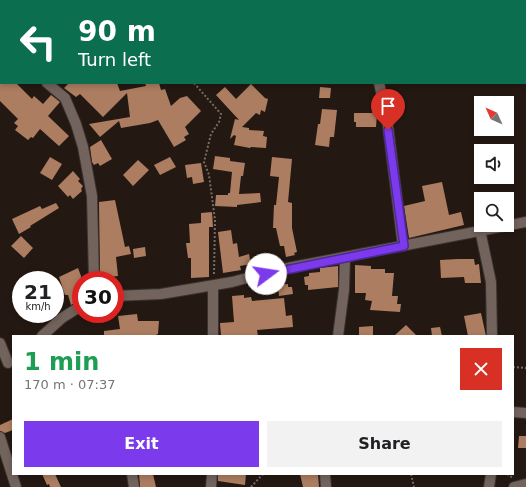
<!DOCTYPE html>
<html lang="en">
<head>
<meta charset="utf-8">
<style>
	:root { --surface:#fff; --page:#f2f2f2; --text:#202124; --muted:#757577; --accent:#7c3aed }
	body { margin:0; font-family:"DejaVu Sans",sans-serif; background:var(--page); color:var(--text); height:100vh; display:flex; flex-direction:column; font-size:15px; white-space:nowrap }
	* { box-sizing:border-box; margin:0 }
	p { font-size:13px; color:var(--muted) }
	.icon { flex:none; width:22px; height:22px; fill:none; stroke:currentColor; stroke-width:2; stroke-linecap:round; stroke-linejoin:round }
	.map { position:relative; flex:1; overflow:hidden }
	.panel { position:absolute; left:12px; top:335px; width:502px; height:140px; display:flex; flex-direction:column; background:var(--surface); border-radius:0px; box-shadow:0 2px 6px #0003 }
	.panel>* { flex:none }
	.banner { position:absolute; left:0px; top:0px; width:526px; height:84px; box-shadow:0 2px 6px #0003; background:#0b6e4f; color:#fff; overflow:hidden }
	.needle { width:26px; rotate:315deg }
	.tools { position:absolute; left:474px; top:96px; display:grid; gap:8px }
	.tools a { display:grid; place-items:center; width:40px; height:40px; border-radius:0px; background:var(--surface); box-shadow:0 2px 6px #0003; font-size:20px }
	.speed { position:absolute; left:12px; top:271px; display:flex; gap:8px; font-size:20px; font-weight:700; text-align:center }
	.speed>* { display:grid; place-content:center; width:52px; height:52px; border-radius:50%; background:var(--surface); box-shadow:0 2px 6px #0003; line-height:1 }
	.speed small { font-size:10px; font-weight:400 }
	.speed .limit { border:6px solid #d22; background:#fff; color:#111 }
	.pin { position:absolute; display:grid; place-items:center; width:34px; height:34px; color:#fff; margin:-41px -17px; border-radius:50% 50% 50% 0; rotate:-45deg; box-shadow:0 0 4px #0007 }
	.pin .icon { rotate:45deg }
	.me { position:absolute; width:44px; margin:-22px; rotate:76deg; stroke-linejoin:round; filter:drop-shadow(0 0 3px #0008) }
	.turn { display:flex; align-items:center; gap:14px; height:84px; padding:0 12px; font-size:18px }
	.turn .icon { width:52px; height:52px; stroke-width:2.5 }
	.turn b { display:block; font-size:28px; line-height:34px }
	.round { display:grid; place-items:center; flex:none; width:42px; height:42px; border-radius:0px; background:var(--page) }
	.overview { display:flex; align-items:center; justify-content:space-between; height:68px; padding:0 12px }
	h1 { font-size:24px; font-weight:700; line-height:30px; color:#1e9e55 }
	.action { display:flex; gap:8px; margin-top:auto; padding:8px 12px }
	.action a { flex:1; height:46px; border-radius:0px; background:var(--accent); color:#fff; font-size:16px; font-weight:700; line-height:46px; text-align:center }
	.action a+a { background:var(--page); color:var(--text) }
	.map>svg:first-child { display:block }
	.building { fill:#ac7d60 }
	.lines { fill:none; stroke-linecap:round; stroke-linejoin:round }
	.street-casing { stroke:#3b3230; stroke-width:12 }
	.path { stroke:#776c67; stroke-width:2; stroke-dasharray:2 2; stroke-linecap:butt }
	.street { stroke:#72635c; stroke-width:10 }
	.route-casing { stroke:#51269a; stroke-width:10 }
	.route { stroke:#7c3aed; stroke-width:7 }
</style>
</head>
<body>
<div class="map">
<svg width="526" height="487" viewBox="0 0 526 487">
	<rect width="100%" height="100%" fill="#241812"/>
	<g class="building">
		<polygon points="0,83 16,83 32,99 34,96 43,104 51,95 60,102 48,116 69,136 59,146 40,129 33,138 31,137 28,140 15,130 18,126 14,123 18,119 0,101"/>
		<polygon points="69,83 117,83 120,91 146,86 145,83 159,83 161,90 165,89 171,106 180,98 187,96 201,111 185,127 189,134 184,137 186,140 174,147 158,120 150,123 121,128 119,121 100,137 89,124 130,117 127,93 103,117 80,94 76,97 64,88"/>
		<polygon points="251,84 265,98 268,99 265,112 261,110 260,115 256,113 242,127 249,128 249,130 264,131 263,136 267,137 266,148 251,147 250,148 234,145 236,136 234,135 230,139 235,119 239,120 216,95 225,87 236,99"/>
		<polygon points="320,87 331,88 330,98 319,98"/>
		<polygon points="322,109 337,110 334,137 330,137 329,147 315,145 318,124 320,124"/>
		<polygon points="354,113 377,113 376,127 356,127 356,122 354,122"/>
		<polygon points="101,140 112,159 100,166 98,163 94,165 92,162 90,147"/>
		<polygon points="215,156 230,158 230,161 245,163 243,176 241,176 239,194 260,193 261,202 237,205 237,207 215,206 216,195 228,195 228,193 230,193 232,172 213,169"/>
		<polygon points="50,157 62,164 52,180 40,173"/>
		<polygon points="170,157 176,167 160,175 154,165"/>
		<polygon points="272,157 292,159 288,202 292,203 292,228 297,252 294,253 295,255 286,257 284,246 280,246 276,228 273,228 274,205 276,205 279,177 270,176"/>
		<polygon points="138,160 149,170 133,186 123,175"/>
		<polygon points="201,163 204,182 193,184 192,177 187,178 185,165"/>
		<polygon points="73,171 80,179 78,181 83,186 81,189 82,191 73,199 70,195 68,197 58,186"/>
		<polygon points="442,182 449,215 461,212 464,225 409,238 404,206 425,201 422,186"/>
		<polygon points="115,200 125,247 129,246 131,254 116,257 118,276 100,278 99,202"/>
		<polygon points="56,203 59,208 30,226 31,227 19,234 12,219 40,206 42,209"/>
		<polygon points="212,212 213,227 209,227 209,277 191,278 191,258 188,258 186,243 190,243 189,224 201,223 201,213"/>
		<polygon points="231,230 233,244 237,243 239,257 249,254 251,264 240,266 241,270 223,273 218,232"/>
		<polygon points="21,236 33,248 24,258 11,246"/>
		<polygon points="145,247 146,256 134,258 133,249"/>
		<polygon points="458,259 474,259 475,265 479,264 481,283 465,283 464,277 441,278 440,260"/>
		<polygon points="355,265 371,266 371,269 385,269 385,273 394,273 392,296 398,296 397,304 401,304 400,312 370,310 372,301 365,300 366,293 355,293"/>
		<polygon points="338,266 338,287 308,290 308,285 305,285 304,277 309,276 309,273 320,272 320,268"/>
		<polygon points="78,268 81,276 81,300 71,305 68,295 65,295 59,277"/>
		<polygon points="288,284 288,287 292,287 293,294 279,296 278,285"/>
		<polygon points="244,295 244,298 251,297 252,301 284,298 286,316 292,315 293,327 257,330 258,336 221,336 220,323 234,322 232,296"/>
		<polygon points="481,313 486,336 468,336 464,316"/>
		<polygon points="137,314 138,321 159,321 158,334 153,336 104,336 104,331 120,329 118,316"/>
		<polygon points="406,325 417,336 394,336"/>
		<polygon points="373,326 373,336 359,336 359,327"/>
		<polygon points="440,327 442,336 432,336 431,328"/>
		<polygon points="13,419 13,430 5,433 0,431 0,425"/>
		<polygon points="519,436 526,436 526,448 518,448"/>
		<polygon points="42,474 55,474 61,487 50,487 49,484 47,485"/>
		<polygon points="139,474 153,474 156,487 140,487"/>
		<polygon points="218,474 246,474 245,485 218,481"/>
		<polygon points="300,474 318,474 319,487 303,487"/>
	</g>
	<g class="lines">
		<g class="street-casing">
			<g id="street">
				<polyline points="368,1 369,0"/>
				<polyline points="0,9 1,9"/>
				<polyline points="47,83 65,98 76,124 83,147 92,196 94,280"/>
				<polyline points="379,83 387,119 403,246"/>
				<polyline points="480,230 491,282 492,336"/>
				<polyline points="115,296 161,294 232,282 277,270 526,222"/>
				<polyline points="42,336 62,318 81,306"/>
				<polyline points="213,336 213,286"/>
				<polyline points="338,336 344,290 345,258"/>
				<polyline points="0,343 8,363"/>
				<polyline points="513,412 526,413"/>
				<polyline points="0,437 16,487"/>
				<polyline points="132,474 134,487"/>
				<polyline points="325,474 326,487"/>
				<polyline points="211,487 212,474"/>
				<polyline points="489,487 491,474"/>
				<polyline points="514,487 526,484"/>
			</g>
		</g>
		<g class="path">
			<polyline points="119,0 120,1"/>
			<polyline points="123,0 124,1"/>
			<polyline points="334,0 336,1"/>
			<polyline points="0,62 1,62"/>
			<polyline points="194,83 221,114 219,122 211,134 204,162 209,175 215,220 214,275"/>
			<polyline points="513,367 526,368"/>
			<polyline points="411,474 414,487"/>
			<polyline points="507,474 513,478"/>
			<polyline points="251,487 263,474"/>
		</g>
		<use href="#street" class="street"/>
	</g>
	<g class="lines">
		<g class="route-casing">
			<polyline id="route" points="266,274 404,246 388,130"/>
		</g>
		<use href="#route" class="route"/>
	</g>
</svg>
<div class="tools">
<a><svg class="needle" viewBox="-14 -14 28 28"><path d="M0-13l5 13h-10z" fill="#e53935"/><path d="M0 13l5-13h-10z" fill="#757577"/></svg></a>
<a><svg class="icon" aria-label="sound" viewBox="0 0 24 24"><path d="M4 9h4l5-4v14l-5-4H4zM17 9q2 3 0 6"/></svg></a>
<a><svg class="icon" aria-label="search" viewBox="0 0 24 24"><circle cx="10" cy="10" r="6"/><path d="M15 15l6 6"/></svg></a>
</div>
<div class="speed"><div>21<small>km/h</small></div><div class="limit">30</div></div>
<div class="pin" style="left:388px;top:130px;background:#d93025"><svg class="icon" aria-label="arrive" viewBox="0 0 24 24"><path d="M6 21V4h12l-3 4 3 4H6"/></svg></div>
<svg class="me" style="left:266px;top:274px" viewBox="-20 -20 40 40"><circle r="19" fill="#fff"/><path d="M0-13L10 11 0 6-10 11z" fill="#7c3aed"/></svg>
<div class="banner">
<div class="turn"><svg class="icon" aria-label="left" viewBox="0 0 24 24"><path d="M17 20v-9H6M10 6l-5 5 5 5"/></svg><div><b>90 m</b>Turn left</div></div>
</div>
<section class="panel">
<div class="overview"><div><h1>1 min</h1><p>170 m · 07:37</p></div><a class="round" style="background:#d93025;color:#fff"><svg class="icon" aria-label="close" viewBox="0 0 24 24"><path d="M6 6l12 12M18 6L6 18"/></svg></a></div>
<div class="action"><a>Exit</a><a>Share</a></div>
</section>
</div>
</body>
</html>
